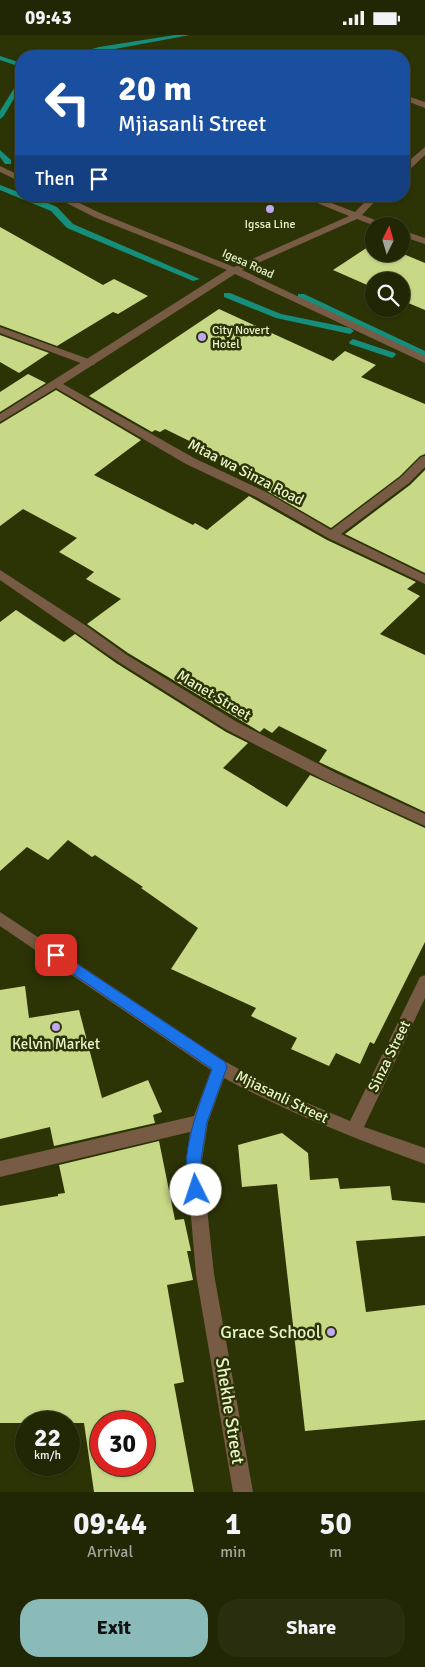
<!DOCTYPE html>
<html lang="en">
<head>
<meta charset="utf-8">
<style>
	:root { --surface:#212704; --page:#292f0e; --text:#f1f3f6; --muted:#a2a59a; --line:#3e4426; --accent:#8bbbb9 }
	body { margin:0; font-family:Signika,sans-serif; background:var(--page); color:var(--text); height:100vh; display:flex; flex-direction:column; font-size:19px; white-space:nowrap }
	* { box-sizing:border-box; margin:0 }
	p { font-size:16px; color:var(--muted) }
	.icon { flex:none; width:28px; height:28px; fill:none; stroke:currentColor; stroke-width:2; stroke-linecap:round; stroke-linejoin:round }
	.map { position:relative; height:1457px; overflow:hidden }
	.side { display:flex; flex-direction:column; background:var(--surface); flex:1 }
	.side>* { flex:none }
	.guide { position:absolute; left:15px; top:15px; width:395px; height:152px; border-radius:20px; box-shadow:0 1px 4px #0004,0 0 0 1px var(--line); background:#1a4fa0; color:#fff; overflow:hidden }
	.needle { width:32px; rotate:5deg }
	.tools { position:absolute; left:365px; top:182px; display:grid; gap:10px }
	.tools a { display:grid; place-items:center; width:45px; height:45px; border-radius:50%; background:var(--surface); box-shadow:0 1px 4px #0004,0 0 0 1px var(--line); font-size:25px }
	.speed { position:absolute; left:15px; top:1376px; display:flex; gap:10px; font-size:25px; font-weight:700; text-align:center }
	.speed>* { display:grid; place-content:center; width:65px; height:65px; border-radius:50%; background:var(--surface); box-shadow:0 1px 4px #0004,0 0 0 1px var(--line); line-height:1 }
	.speed small { font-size:12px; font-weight:400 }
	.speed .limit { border:8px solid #d22; background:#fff; color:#111 }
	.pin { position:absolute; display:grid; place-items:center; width:42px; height:42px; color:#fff; margin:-21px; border-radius:10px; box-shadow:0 2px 8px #0006 }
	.me { position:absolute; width:55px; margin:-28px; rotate:356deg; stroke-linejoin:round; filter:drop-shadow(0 0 4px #0008) }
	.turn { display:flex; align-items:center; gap:18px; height:105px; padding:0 20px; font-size:22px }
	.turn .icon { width:65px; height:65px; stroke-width:2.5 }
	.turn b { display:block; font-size:35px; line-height:42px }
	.then { display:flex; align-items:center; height:48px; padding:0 20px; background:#0003; gap:10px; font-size:19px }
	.eta { display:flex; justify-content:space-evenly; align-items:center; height:85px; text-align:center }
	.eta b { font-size:30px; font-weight:700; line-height:35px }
	.action { display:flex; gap:10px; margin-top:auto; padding:10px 20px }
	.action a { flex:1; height:58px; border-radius:20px; background:var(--accent); color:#111; font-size:20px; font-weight:700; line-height:58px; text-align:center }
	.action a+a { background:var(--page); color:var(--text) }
	.status { display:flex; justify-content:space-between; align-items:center; height:35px; padding:0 25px; background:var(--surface); direction:ltr }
	.status svg { height:14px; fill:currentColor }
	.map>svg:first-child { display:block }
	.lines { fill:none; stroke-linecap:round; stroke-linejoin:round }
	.stream { fill:#158f7c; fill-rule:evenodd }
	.building { fill:#c7d986; fill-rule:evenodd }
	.service { fill:#775b45; fill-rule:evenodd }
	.minor { fill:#775b45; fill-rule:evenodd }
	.route { fill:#1a73e8; stroke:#114b97 }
	.poi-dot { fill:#c0a8f3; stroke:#2c3406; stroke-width:2 }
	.labels { text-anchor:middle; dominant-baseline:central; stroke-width:5; stroke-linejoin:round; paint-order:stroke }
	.far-poi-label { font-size:12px; fill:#e9f3ca; stroke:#2c3406 }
	.far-street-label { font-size:12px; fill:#e9f3ca; stroke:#2c3406 }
	.street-label { font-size:15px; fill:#e9f3ca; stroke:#2c3406 }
	.poi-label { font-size:15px; fill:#e9f3ca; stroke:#2c3406 }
	.near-poi-label { font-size:18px; fill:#e9f3ca; stroke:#2c3406; text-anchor:end }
	.near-street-label { font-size:18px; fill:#e9f3ca; stroke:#2c3406 }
</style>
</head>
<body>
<div class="status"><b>09:43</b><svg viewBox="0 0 49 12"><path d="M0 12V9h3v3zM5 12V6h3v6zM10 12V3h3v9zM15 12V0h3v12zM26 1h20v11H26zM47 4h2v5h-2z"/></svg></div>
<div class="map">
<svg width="425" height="1457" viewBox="0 0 425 1457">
	<rect width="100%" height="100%" fill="#2c3406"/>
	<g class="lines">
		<g class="stream">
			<polygon points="175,0 190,0 77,21 67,21 99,12"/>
			<polygon points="0,21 21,28 21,32 0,25"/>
			<polygon points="21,45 21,52 3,82 0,84 0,76 18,47"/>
			<polygon points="0,115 11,125 11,129 5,129 0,122"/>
			<polygon points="0,150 21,158 21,161 31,161 57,172 73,189 200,244 193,246 67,193 51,176 0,155"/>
			<polygon points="224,258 230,258 281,279 350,293 354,296 350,299 276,283 224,262"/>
			<polygon points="298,259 304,259 425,316 425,322 298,263"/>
			<polygon points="353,304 395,318 396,320 392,323 350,309 349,307"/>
		</g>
	</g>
	<g class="building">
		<polygon points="0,192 103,250 114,244 148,261 118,279 113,277 57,311 0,290"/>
		<polygon points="374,208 374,219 401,218 425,228 425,275 401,265 401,246 374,246 374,253 333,235"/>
		<polygon points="219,274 333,326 345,316 376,330 361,342 425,369 425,419 420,421 400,441 331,493 260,452 269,445 165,394 160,397 155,395 152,397 89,361"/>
		<polygon points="0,300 49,318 19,338 0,327"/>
		<polygon points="28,339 46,348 0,377 0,357"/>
		<polygon points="56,355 141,405 94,440 193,490 195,488 207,495 249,461 327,505 416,547 407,554 420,561 380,599 425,620 425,777 319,727 327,715 279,691 272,698 264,693 260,697 128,618 87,589 121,564 86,544 94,537 59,517 77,503 23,474 0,491 0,389"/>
		<polygon points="425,435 425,538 345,499 410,450"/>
		<polygon points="16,575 64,607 75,599 116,628 226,697 248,708 223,733 287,772 310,740 425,793 425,907 374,1009 370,1007 360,1029 336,1018 329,1031 291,1014 297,1003 251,981 256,973 171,934 198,893 141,853 143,852 95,820 92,822 68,805 48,825 27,812 0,836 0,587"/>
		<polygon points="25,951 29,983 79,975 102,1063 148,1045 162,1077 153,1080 155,1088 54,1111 50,1092 0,1104 0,955"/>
		<polygon points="282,1098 308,1118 310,1145 338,1143 340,1154 390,1151 392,1165 425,1168 425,1201 356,1206 366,1277 425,1270 425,1385 305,1396 277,1149 242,1152 238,1110"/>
		<path d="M159,1106l16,79 9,-1 7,32h-4l6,29 -26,5 17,97 -10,2 20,108h-100l-10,-69h-84v-217l58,-10v-2l7,-1 -6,-28zM101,1388h43v42h-43z"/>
	</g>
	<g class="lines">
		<polygon class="service" points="0,292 94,326 95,328 94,330 86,330 0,298"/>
		<g class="minor">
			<polygon points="404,60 425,67 425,73 404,65"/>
			<polygon points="425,112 425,120 407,137 404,138 404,130"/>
			<polygon points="0,131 21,141 21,147 0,137"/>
			<polygon points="53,161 65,161 100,178 234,232 349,181 300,161 313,161 355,177 371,161 380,161 362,180 386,189 388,191 375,191 357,184 242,235 425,321 425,328 235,239 63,349 194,423 266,457 331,495 401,442 421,422 425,421 425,432 409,448 341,499 425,540 425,549 328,503 258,463 186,429 56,353 0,387 0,379 227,235 94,182"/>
			<polygon points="401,195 425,203 425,209 401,201"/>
			<polygon points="0,535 88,592 127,620 237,687 336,738 425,779 425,791 326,746 227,695 117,626 0,545"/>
			<path d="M0,877l226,150 55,30 69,29 70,-144 5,-2v23l-61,129 61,21v16c-69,-25 -136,-51 -201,-86l-16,44 -6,38 12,114 39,218h-20l-37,-218 -10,-114 4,-28 -190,45v-16l194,-45 17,-46 -211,-144z"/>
		</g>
	</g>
	<path class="route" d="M56,915l169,112 2,5 -20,55 -6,38 2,30 -2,5 -5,2 -5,-2c-15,-36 9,-92 21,-126l-161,-110 -2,-4 2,-4z"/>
	<g class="poi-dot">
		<circle cx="270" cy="174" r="5"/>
		<circle cx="202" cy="302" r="5"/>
		<circle cx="56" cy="992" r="5"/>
		<circle cx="331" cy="1297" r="5"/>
	</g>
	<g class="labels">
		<g class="far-poi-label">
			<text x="270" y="189">Igssa Line</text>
			<text x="212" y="295" text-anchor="start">City Novert<tspan x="212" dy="14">Hotel</tspan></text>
		</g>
		<g class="far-street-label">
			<text transform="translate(248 229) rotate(24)">Igesa Road</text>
		</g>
		<g class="street-label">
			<text transform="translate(246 437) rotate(27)">Mtaa wa Sinza Road</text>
			<text transform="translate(214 660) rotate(31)">Manet Street</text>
			<text transform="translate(389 1021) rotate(-64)">Sinza Street</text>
			<text transform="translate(282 1062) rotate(26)">Mjiasanli Street</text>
		</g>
		<g class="poi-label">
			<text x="56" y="1009">Kelvin Market</text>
		</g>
		<g class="near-poi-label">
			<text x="321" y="1297">Grace School</text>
		</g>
		<g class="near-street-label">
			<text transform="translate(230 1376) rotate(81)">Shekhe Street</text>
		</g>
	</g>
</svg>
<div class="tools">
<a><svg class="needle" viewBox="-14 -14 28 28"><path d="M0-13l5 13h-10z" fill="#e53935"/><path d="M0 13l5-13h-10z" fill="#a2a59a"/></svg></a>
<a><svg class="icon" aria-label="search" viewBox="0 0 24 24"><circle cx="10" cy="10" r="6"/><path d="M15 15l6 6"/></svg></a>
</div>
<div class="speed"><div>22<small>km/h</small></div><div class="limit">30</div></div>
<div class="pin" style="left:56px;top:920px;background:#d93025"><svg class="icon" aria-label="arrive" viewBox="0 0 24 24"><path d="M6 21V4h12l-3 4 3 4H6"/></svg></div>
<svg class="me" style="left:196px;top:1155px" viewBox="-20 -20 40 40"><circle r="19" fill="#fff"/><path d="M0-13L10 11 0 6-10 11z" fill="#1a73e8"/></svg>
<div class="guide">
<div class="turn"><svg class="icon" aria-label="left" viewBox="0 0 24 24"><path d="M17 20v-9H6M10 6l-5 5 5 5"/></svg><div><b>20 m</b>Mjiasanli Street</div></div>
<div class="then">Then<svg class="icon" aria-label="arrive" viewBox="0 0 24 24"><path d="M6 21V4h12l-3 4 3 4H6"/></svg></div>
</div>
</div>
<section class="side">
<div class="eta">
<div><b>09:44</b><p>Arrival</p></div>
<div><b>1</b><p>min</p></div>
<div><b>50</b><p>m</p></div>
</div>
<div class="action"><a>Exit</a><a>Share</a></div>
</section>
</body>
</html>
